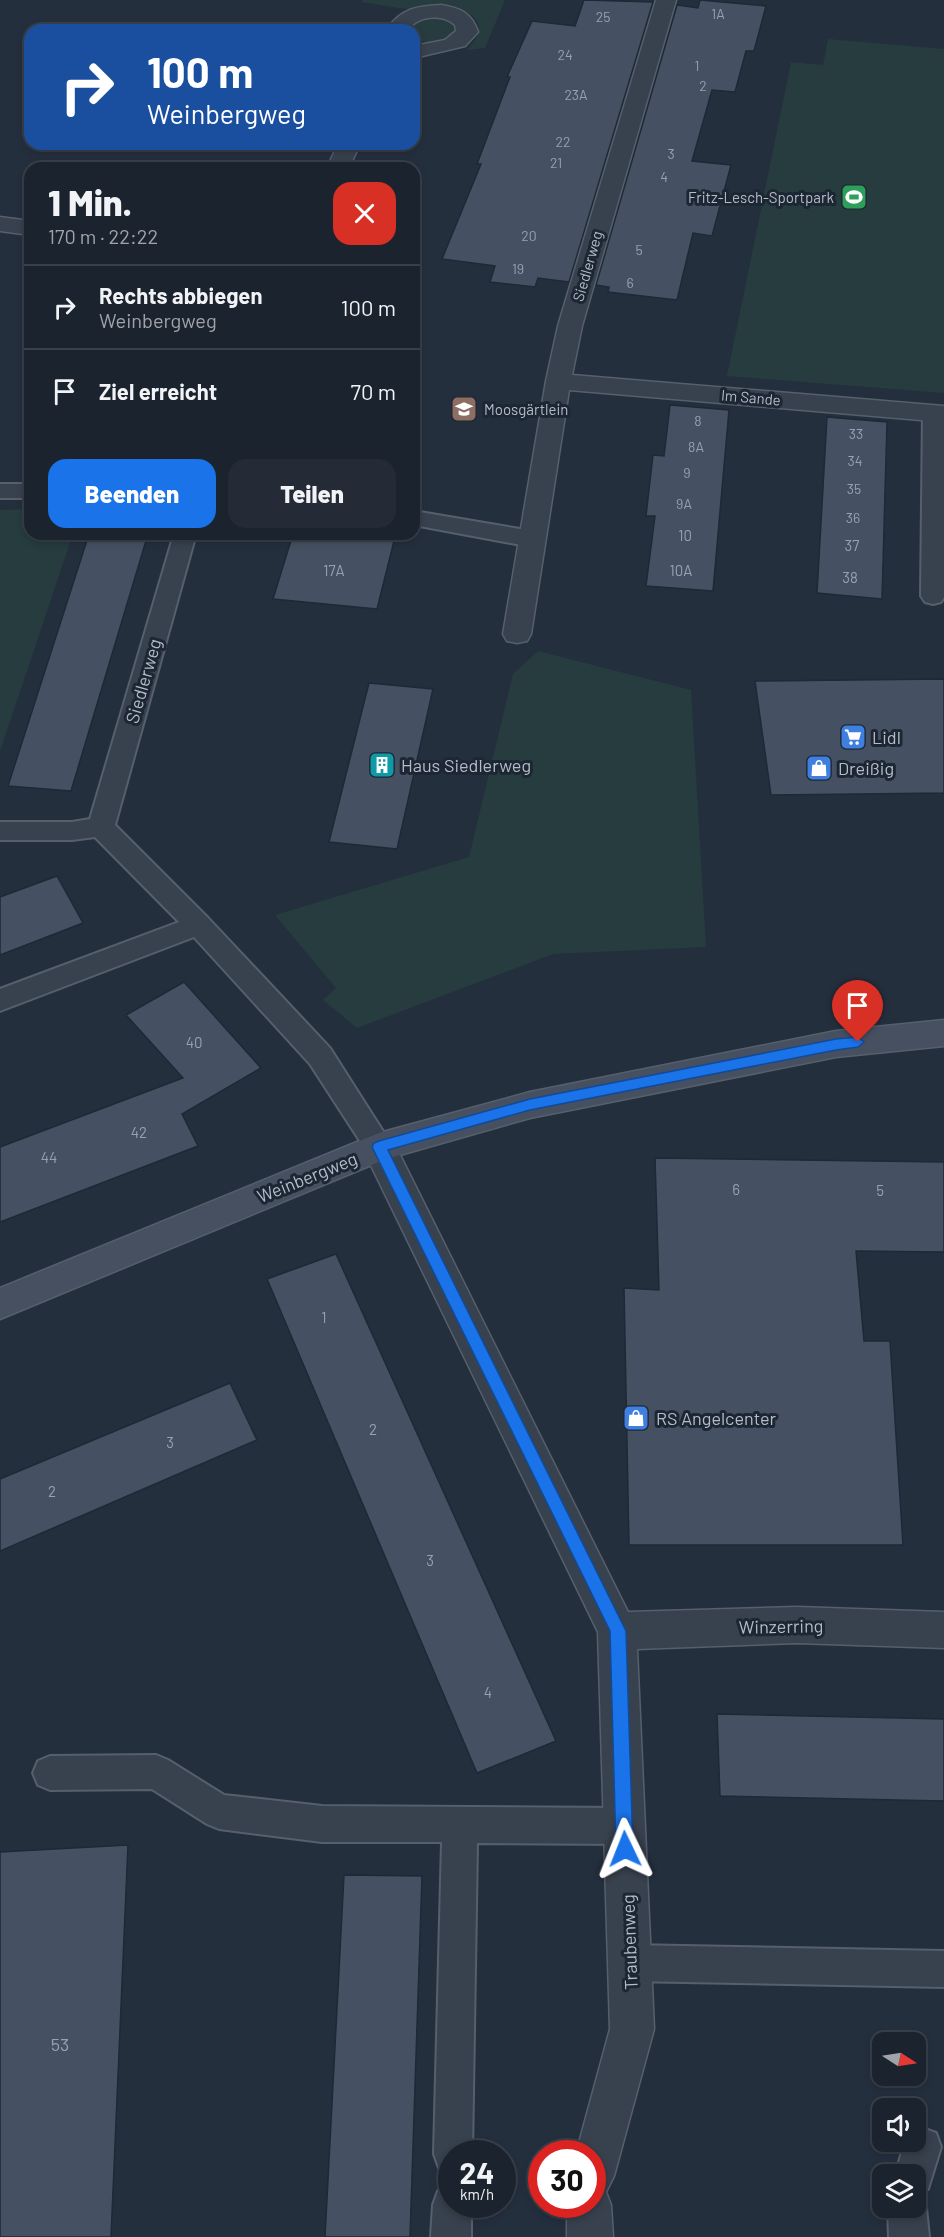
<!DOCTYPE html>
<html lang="de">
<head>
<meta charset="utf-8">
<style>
	:root { --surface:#1b232e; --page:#242b36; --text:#f1f3f6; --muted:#a0a4aa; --line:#39404a; --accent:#1a73e8 }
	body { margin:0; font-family:Barlow,sans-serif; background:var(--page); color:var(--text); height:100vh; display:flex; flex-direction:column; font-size:22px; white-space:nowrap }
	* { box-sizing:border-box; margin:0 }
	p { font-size:20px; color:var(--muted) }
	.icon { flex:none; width:33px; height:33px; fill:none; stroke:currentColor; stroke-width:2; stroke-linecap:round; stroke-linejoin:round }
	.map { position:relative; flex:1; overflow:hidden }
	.drawer { position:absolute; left:24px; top:162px; width:396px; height:378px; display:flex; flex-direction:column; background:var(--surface); border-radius:18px; box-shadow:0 3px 9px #0003,0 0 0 2px var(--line) }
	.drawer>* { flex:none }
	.banner { position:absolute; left:24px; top:24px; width:396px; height:126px; border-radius:18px; box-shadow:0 3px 9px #0003,0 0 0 2px var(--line); background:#1a4fa0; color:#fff; overflow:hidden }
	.needle { width:39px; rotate:102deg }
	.tools { position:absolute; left:872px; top:2032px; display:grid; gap:12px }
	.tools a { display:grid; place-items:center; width:54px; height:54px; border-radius:12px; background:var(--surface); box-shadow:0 3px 9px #0003,0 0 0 2px var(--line); font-size:30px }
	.speed { position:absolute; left:438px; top:2140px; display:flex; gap:12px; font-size:30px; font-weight:700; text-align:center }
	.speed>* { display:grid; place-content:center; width:78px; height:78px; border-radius:50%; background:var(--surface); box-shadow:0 3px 9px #0003,0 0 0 2px var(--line); line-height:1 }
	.speed small { font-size:15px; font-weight:400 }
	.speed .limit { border:9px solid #d22; background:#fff; color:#111 }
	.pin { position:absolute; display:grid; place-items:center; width:51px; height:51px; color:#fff; margin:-62px -26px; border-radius:50% 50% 50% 0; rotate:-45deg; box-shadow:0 0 6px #0007 }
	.pin .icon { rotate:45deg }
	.me { position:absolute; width:66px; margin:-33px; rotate:358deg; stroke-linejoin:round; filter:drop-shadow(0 0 4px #0008) }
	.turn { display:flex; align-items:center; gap:21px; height:126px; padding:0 24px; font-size:27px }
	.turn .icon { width:78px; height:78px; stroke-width:2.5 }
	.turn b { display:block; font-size:42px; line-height:51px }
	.round { display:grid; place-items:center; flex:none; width:63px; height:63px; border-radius:18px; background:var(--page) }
	.head { display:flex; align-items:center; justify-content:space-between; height:102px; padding:0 24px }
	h1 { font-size:36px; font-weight:800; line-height:45px }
	.primary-button { display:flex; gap:12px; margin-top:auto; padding:12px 24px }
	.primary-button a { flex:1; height:69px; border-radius:18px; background:var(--accent); color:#fff; font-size:24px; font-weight:800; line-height:69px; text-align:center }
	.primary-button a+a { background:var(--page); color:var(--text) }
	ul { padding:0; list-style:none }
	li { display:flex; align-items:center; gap:18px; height:84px; padding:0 24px; border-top:2px solid var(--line) }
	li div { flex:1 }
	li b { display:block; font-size:22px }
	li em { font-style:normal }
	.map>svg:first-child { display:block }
	.green { fill:#263c3f }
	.building { fill:#455162; stroke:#1f2835; stroke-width:1.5 }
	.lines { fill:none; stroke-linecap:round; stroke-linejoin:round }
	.lane-casing { stroke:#565f6c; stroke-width:4 }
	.street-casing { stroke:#565f6c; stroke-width:3 }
	.secondary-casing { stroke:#565f6c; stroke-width:3 }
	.lane { fill:#38414e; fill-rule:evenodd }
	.street { fill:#38414e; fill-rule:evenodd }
	.secondary { fill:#465061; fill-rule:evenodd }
	.route { fill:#1a73e8; stroke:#114b97; stroke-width:1.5 }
	.labels { text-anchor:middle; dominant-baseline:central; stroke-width:6; stroke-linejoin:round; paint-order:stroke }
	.far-number-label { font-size:14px; fill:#98a1af }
	.far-poi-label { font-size:15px; fill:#b4bcc9; stroke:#1d2633; text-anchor:end }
	.far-street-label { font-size:15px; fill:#b4bcc9; stroke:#1d2633 }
	.number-label { font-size:15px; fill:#98a1af }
	.street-label { font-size:18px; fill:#b4bcc9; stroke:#1d2633 }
	.poi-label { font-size:18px; fill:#b4bcc9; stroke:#1d2633; text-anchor:start }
	.near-number-label { font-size:18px; fill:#98a1af }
</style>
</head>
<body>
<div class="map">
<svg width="944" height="2237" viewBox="0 0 944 2237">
	<rect width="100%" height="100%" fill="#242f3e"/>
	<g class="green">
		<path d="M362,0h143l-20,48 -18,2c27,-27 4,-42 -26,-44 -10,0 -19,2 -28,3 -17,0 -35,-5 -52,-7z"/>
		<path d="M438,17l14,5 6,8 -12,11 -15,2 -17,-4v-9h-7c6,-12 19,-12 31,-13z"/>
		<polygon points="828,39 944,49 944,393 727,376 791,62 823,65"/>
		<polygon points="30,509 30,534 73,534 0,751 0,510"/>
		<polygon points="538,651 691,690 706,947 553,954 357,1028 323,1000 336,988 275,915 469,857 513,674"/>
	</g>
	<g class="building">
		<polygon points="584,0 653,2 569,282 538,278 535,287 490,282 495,266 442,259 481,164 477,164 510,77 507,77 532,21 575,26"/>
		<polygon points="700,0 766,6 754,51 746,51 735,92 712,90 692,161 731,165 712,236 693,233 677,300 608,292 609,287 596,285 677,5 698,8"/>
		<polygon points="670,405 729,410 713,591 646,586 655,516 646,516 653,455 664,456"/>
		<polygon points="827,417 887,422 882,599 817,593"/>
		<polygon points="89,534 148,534 71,791 8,786"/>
		<polygon points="293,534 322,534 394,541 377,609 273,599"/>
		<polygon points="944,679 944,793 771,795 755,681"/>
		<polygon points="369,683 433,689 397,849 329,842"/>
		<polygon points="57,876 83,923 0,955 0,897"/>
		<polygon points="184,982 261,1068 182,1114 198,1146 0,1222 0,1147 183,1078 126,1015"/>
		<polygon points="655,1158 944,1162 944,1252 856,1251 864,1341 890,1341 903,1545 629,1545 624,1288 659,1290"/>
		<polygon points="336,1254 556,1741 477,1773 267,1279"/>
		<polygon points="230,1383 257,1440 0,1551 0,1479"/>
		<polygon points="717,1714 944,1719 944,1801 720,1796"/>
		<polygon points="128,1845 111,2237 0,2237 0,1852"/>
		<polygon points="344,1875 422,1876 410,2237 325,2237"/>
	</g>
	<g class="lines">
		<g class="lane-casing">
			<g id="lane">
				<polygon points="934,406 942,408 944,412 944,597 941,602 933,604 925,602 921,596 923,413 926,408"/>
				<rect x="0" y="484" width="30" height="14"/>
				<polygon points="414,511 532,531 540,534 544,539 540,544 532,547 414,525"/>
				<polygon points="174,534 196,534 115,825 208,918 330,1048 393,1147 389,1155 379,1159 369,1155 310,1064 194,937 0,1011 0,989 179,922 95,837 72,840 0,840 0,822 72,822 90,819"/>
				<polygon points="156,1755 168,1760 224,1795 322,1806 624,1808 636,1814 642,1826 636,1838 624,1844 477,1843 472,2154 452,2154 452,2173 439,2168 434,2154 442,1842 322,1842 219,1829 207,1824 152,1789 50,1790 38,1785 33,1773 38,1761 50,1756"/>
				<polygon points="629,1945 944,1951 944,1987 629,1981 616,1976 611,1963 616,1950"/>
				<polygon points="922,2128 936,2133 941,2147 928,2189 917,2193 921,2194 926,2208 929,2237 889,2237 888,2208 915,2208 915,2175 895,2175 905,2142 915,2142 915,2131"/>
				<polygon points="452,2186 452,2205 471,2205 471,2237 431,2237 433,2205 438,2191"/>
			</g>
		</g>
		<g class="street-casing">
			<g id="street">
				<polygon points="656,0 676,0 582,326 572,375 944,406 944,422 569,390 531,634 527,641 517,643 507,641 503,634 546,381 558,326"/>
				<path d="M441,5c19,3 31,8 37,27l-13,14 -51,12v-12l31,-6 11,-9 -1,-6c-13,-12 -38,-9 -47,5h-22c15,-21 30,-24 55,-25z"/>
				<polygon points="338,144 360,144 349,168 327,168"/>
				<polygon points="0,217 30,221 30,235 0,231"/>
				<polygon points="379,1133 391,1137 628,1612 797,1607 944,1612 944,1648 797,1643 637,1649 654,2029 614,2176 606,2192 611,2205 613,2237 567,2237 567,2205 592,2205 592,2154 576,2154 610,2029 598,1632 362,1147 367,1137"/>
			</g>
		</g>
		<g class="secondary-casing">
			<polygon id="secondary" points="944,1020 944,1046 836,1057 530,1118 386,1159 0,1319 0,1288 379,1133 530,1092 836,1031"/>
		</g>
		<use href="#lane" class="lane"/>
		<use href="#street" class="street"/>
		<use href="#secondary" class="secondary"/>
	</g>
	<polygon class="route" points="858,1037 864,1042 858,1047 836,1050 530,1110 388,1150 626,1631 633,1849 631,1855 625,1857 619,1855 616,1849 610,1631 372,1147 374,1143 379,1141 530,1099 836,1039"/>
	<defs>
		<g id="stadium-square" transform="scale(1.35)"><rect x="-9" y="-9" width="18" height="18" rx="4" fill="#2e9e5b" stroke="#1d2633"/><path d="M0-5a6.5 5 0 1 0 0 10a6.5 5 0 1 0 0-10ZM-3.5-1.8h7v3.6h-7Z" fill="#fff"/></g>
		<g id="school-square" transform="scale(1.35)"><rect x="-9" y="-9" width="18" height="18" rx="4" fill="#8d6e63" stroke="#1d2633"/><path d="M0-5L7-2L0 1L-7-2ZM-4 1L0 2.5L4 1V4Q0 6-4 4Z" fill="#fff"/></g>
		<g id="supermarket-square" transform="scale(1.35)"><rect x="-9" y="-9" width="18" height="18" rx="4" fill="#3f7fe0" stroke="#1d2633"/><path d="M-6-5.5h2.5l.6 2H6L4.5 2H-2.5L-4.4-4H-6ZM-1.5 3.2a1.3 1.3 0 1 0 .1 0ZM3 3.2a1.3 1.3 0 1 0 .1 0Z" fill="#fff"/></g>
		<g id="building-square" transform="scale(1.35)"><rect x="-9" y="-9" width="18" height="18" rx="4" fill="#0f9aa8" stroke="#1d2633"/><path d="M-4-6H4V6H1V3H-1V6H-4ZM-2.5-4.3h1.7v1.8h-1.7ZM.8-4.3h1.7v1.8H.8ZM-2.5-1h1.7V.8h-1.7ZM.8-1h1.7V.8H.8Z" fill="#fff"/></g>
		<g id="shop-square" transform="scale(1.35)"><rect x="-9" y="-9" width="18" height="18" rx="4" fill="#3f7fe0" stroke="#1d2633"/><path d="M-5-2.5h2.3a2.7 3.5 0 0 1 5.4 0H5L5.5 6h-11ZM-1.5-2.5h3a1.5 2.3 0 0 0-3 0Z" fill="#fff"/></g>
	</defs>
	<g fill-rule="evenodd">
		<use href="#stadium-square" x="854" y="197"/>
		<use href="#school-square" x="464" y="409"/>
		<use href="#supermarket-square" x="853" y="737"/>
		<use href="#building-square" x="382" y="765"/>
		<use href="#shop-square" x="819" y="768"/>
		<use href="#shop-square" x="636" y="1418"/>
	</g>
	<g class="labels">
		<g class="far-number-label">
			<text x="718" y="13">1A</text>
			<text x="603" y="16">25</text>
			<text x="565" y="54">24</text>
			<text x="697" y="65">1</text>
			<text x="703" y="85">2</text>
			<text x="576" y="94">23A</text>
			<text x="563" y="141">22</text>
			<text x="671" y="153">3</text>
			<text x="556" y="162">21</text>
			<text x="664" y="176">4</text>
			<text x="529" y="235">20</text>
			<text x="639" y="249">5</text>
			<text x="518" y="268">19</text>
			<text x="630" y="282">6</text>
			<text x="698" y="420">8</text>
			<text x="856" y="433">33</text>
			<text x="696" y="446">8A</text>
			<text x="855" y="460">34</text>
			<text x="687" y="472">9</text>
			<text x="854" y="488">35</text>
			<text x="684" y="503">9A</text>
			<text x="853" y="517">36</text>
		</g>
		<g class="far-poi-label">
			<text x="834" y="197">Fritz-Lesch-Sportpark</text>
			<text x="484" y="409" text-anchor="start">Moosgärtlein</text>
		</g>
		<g class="far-street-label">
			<text transform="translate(587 266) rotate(-74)">Siedlerweg</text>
			<text transform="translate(751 397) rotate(5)">Im Sande</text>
		</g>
		<g class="number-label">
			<text x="685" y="535">10</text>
			<text x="852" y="545">37</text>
			<text x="334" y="570">17A</text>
			<text x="681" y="570">10A</text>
			<text x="850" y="577">38</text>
			<text x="194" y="1042">40</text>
			<text x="139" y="1132">42</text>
			<text x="49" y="1157">44</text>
			<text x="736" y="1189">6</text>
			<text x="880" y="1190">5</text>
			<text x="324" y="1317">1</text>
			<text x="373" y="1429">2</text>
			<text x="170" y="1442">3</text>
			<text x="52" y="1491">2</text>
			<text x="430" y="1560">3</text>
			<text x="488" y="1692">4</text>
		</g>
		<g class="street-label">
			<text transform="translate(143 681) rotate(-74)">Siedlerweg</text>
			<text transform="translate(307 1177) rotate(-22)">Weinbergweg</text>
			<text transform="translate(781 1626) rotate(-1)">Winzerring</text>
			<text transform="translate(629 1942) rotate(-92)">Traubenweg</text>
		</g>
		<g class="poi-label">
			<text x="872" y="737">Lidl</text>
			<text x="401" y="765">Haus Siedlerweg</text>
			<text x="838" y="768">Dreißig</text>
			<text x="656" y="1418">RS Angelcenter</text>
		</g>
		<g class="near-number-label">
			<text x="60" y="2044">53</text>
		</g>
	</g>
</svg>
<div class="tools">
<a><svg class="needle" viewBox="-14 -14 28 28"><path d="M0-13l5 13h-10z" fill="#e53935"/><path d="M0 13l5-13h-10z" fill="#a0a4aa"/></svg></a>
<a><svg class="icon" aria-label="sound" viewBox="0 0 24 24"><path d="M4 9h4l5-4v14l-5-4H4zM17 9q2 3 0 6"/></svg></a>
<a><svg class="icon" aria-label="layers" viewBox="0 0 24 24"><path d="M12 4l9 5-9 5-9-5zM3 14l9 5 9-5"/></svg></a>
</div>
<div class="speed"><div>24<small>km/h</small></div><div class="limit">30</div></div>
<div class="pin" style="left:858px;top:1042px;background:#d93025"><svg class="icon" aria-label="arrive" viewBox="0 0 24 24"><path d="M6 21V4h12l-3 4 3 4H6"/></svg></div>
<svg class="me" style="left:625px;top:1849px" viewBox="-20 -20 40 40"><path d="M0-17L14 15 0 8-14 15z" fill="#1a73e8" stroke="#fff" stroke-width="4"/></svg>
<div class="banner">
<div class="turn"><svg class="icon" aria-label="right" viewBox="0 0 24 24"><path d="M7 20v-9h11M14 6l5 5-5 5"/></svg><div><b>100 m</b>Weinbergweg</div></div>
</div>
<section class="drawer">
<div class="head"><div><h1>1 Min.</h1><p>170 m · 22:22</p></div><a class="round" style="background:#d93025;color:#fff"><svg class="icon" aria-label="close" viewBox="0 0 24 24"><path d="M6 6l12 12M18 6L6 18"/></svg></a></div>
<ul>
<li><svg class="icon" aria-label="right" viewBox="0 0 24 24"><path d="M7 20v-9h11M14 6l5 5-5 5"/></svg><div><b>Rechts abbiegen</b><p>Weinbergweg</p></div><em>100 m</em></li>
<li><svg class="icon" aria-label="arrive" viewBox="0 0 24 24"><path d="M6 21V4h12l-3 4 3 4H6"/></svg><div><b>Ziel erreicht</b></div><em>70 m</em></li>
</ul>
<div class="primary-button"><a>Beenden</a><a>Teilen</a></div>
</section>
</div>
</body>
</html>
